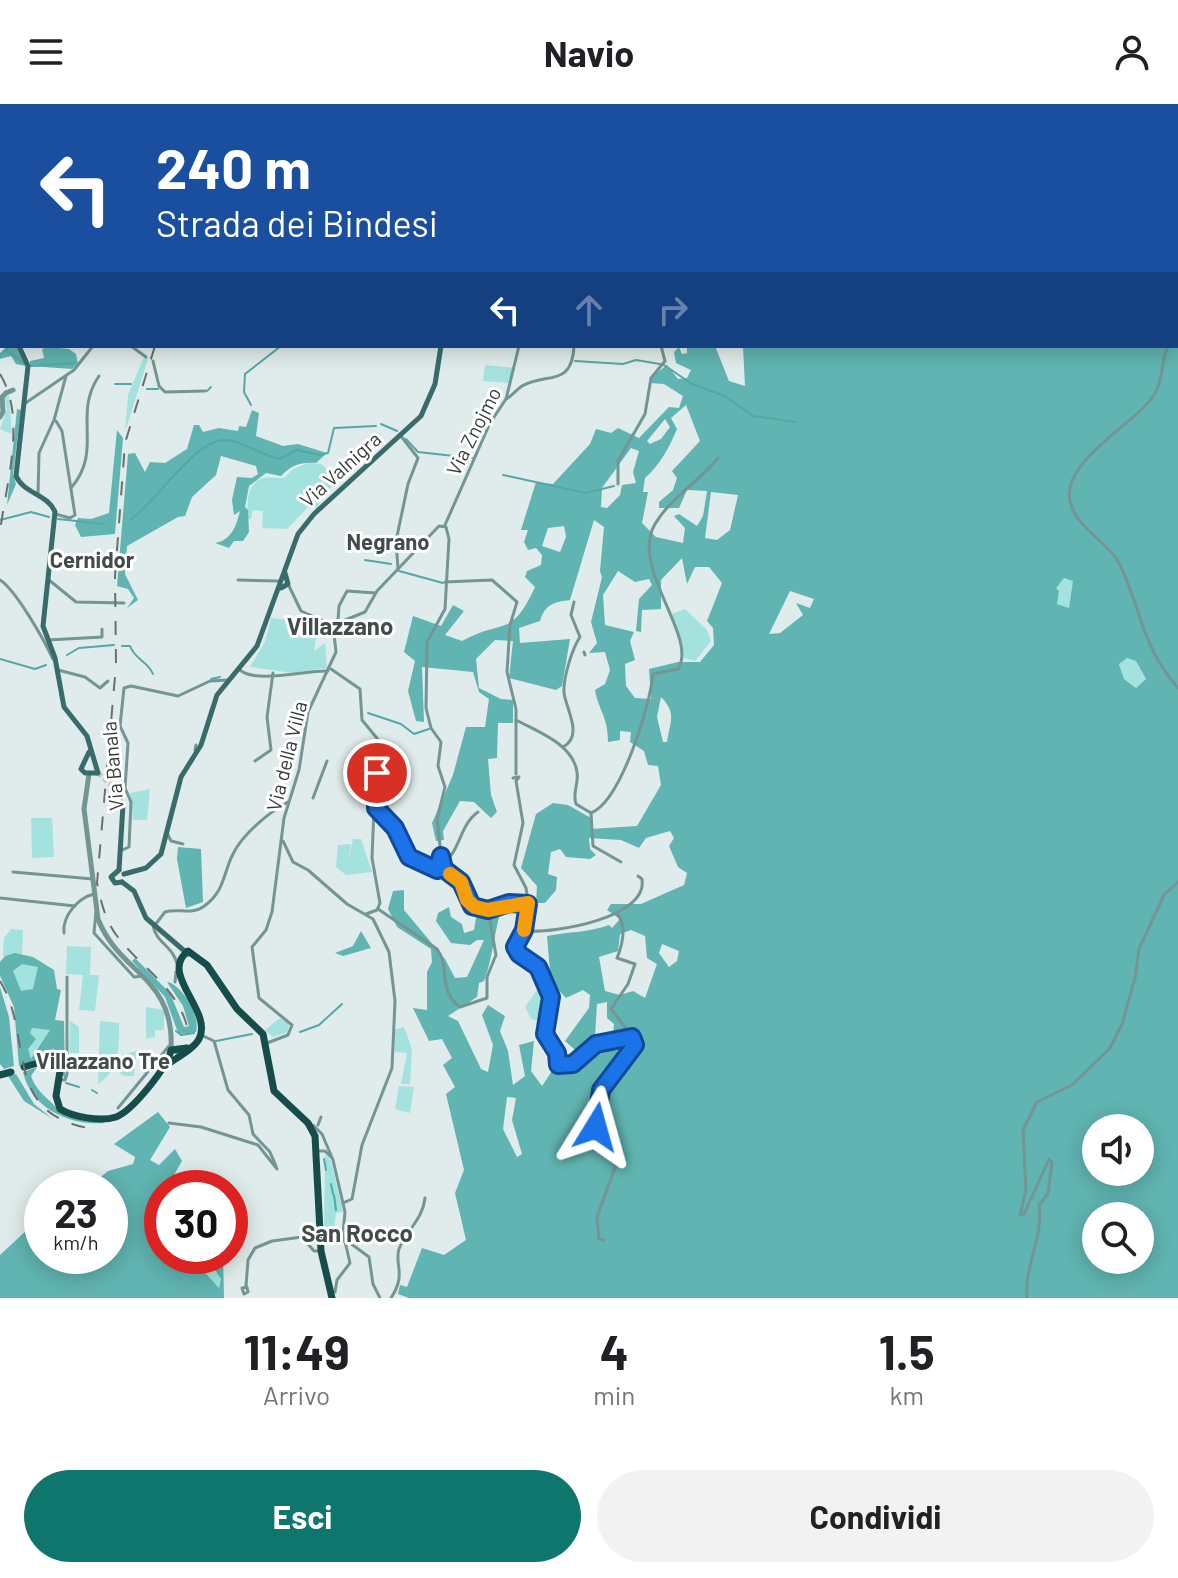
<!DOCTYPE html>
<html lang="it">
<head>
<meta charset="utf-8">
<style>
	:root { --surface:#fff; --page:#f2f2f2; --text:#202124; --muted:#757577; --accent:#0f766e }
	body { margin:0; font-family:Barlow,sans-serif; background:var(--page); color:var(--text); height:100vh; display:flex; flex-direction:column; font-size:30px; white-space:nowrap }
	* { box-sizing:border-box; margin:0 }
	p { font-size:26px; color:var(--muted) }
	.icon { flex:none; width:44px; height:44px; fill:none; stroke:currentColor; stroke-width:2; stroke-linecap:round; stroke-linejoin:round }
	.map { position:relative; height:1194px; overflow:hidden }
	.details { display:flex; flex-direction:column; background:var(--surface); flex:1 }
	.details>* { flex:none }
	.hud { position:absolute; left:0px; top:0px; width:1178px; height:244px; box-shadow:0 4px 20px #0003; background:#1a4fa0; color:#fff; overflow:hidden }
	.buttons { position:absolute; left:1082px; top:1010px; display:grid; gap:16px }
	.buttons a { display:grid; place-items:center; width:72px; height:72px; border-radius:50%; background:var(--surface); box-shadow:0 4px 20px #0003; font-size:40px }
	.speed { position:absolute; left:24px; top:1066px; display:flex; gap:16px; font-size:40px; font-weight:700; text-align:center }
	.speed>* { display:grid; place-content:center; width:104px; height:104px; border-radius:50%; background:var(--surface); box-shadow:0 4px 20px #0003; line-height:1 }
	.speed small { font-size:20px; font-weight:400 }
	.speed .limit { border:12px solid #d22; background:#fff; color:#111 }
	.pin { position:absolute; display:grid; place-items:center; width:68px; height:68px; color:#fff; margin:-34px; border:4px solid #fff; border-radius:50%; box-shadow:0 2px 8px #0007 }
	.me { position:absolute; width:88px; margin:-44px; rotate:8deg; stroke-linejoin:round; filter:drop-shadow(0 0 6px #0008) }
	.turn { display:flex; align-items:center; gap:28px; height:168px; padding:0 24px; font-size:36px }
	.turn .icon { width:104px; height:104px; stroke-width:2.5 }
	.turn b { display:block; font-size:56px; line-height:68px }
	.lanes { display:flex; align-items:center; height:76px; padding:0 24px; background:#0003; justify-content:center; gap:40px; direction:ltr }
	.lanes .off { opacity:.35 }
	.eta { display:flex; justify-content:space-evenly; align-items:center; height:136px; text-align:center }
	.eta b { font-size:48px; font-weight:700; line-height:56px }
	.action { display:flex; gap:16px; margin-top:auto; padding:16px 24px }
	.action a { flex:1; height:92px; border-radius:48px; background:var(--accent); color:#fff; font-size:32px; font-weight:700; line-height:92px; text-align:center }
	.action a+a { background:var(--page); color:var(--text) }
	header { display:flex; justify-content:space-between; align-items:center; height:104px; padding:0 24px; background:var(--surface); font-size:36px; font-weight:700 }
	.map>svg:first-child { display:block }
	.green { fill:#a3e2df }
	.forest { fill:#60b4b1; fill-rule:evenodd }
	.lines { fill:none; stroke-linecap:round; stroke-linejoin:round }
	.stream { stroke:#53a8a6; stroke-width:2 }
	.secondary-tunnel { stroke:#bec9c8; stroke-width:5; stroke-dasharray:5 2.5; stroke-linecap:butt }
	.minor { stroke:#739593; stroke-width:3 }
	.tertiary { stroke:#739593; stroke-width:5 }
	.secondary { stroke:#386c6a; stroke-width:5 }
	.primary { stroke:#164d4b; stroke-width:7 }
	.rail { stroke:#69706f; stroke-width:2; stroke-dasharray:14 14; stroke-linecap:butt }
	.tertiary-bridge { stroke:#739593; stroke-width:5 }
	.route-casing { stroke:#114b97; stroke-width:20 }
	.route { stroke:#1a73e8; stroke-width:14 }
	.slow { stroke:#f59e0b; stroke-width:14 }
	.labels { text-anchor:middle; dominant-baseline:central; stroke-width:6; stroke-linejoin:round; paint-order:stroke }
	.street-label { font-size:20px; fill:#363b3a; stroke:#fff }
	.neighbourhood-label { font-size:22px; font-weight:bold; fill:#424c4b; stroke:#fff }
	.quarter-label { font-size:24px; font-weight:bold; fill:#424c4b; stroke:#fff }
</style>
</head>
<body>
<header><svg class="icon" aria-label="menu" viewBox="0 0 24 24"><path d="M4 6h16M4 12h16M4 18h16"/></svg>Navio<svg class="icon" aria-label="person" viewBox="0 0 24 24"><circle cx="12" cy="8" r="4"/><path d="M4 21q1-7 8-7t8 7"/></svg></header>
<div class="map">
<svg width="1178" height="1194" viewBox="0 0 1178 1194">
	<rect width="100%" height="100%" fill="#e0eceb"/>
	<g class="green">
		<polygon points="144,253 148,255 125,328 128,291"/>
		<polygon points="485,261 515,264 510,279 483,277"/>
		<polygon points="9,291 12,330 0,325 7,305 4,294"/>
		<path d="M308,359l13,1 16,14 -21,30 -5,-4 -24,25 -25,-1 1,-17 -10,-1 -2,9h-4c2,-12 -4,-34 16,-41 6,-2 14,1 21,0l9,-9z"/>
		<polygon points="1064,474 1074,476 1069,504 1057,500 1059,487 1055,484"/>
		<polygon points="685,505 707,526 711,537 695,557 684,554 682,538 669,511"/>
		<polygon points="271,514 319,519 314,547 325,539 327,564 292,569 250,563 265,538"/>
		<polygon points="1127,554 1136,557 1146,575 1136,584 1124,575 1119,559"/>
		<polygon points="150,685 147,716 133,716 130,689"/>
		<polygon points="31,714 52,714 54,753 32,754"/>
		<polygon points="353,735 361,735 372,768 346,771 336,763 338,741 351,740 348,760"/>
		<polygon points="11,825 23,826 22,851 3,852 4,834"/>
		<polygon points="67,842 91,843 90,871 99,871 95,907 79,906 83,871 66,870"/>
		<polygon points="33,856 53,871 55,883 16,895 0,864"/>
		<polygon points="539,883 543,883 550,894 543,917 531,915 525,903"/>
		<polygon points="146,903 164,906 164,926 155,926 155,933 146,935"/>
		<polygon points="280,914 289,919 288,928 273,933 265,926"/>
		<polygon points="18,917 54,922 31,957"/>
		<polygon points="70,917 79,923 79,949 69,949"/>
		<path d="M100,917l19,2c0,23 1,47 -21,61z"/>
		<polygon points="404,923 412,945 410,980 401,980 407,949 395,948 394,926"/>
		<polygon points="137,947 134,972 124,972 116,966 122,951"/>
		<polygon points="399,982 414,983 410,1009 395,1005"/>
		<polygon points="325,1050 331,1057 343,1108 336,1109 334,1126 340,1127 336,1136 324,1136"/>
		<polygon points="209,1157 221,1175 219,1184 200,1163"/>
	</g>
	<g class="forest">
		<path d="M934,0h244v1194h-769l-11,-4 2,-9 7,2 15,-39 22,7 22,-15 -11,-47 9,-23 -18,-76 9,-7 -12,-22 9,-7 -10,-19 -13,2 -16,-33 14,2v-38l5,-10 -1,-13 -34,-22 -9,-18 5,-18 11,-1v20l41,49 10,19 12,-1 17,-37h-7l-7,5 -19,-2 -15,-22 2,-8 11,-6 2,10 11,7 2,9 10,-3 3,-17 10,1 14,-5c-7,25 -8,48 -17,72l-5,2 -2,14 -29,19 10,5 23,48 7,3 5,-27 -11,-30 6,-10 17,11 -5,15 8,20 5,34 12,-9 -6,-31 15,-4 -3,30 11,15 14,-21 21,-7 -3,-9 -9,-8 24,-33 1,-13 -7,-5 -17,8 -15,-16 -4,-46c20,-4 45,-4 62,-11l3,3 8,-9 -13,-9 4,-6h30l43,-19 3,-12 -9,-6 -9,-21 5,-8 -4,-7 -24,7 -7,10 -18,-8 -32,-2 1,11 6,6 -6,4 -24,-2 -6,-8 -9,3 -3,22 9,3 -1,13 -11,13h-9l1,-17 -16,-18 15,-54 17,-11 15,2 23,13v11l46,-3 24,-41 -3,-19 -10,-1 -4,-14 -14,-9 1,-10 -11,-1v9l-12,2c0,-26 -9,-30 -13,-52l10,-6 5,-14 -5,-18 -16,1 8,-10 -6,-21 11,-45 -2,-6 4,-44 -10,-7 -24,80c-16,2 -25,4 -30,21l-21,7 1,15 50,-4 -8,47 -6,4 -47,-12 4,-37 -18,-1 -19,19 3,29 22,11 12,1v23h-15l-1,35 -9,1 3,36 6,17 -6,6 -17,-16 -14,-1 -17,30 1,9 -8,1 -4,-18 21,-48 13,-48h19l4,-28 -10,-7 -6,-20 -51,-5 2,55 -8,-1 -8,-30 7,-30 -11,-9 9,-36 28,10 12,-21 11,6 -19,24 17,6c42,-23 49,-2 73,-54l-10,-10 2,-6 14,-6 1,-10 -6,-7 -8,2 -4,-8 4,-12h-7l15,-48 17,2 37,-40 6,-15 15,4 7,-5 21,10 30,-31 10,1 4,-12 -19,-12 -14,-1 1,-6 16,-12 11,14 9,-1 4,-8 -15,-7 -2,-11 5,-5 3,7 5,-1v-7h28l14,35 16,5 -2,-40h433v-240h-246zM686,301l14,36 -28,30 5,7 -4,12 -14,12v6h20l8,-18 20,1 -4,25 -6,10 -18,-12 -5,2 11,12 -2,15 -27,-6 -14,-14 6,-31h-5l2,-14c15,-13 24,-30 32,-49l-6,-11zM665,315l5,8 -9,12 -11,5 -3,-3zM631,344l8,3 -6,21 3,11 -14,2 -2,10 -13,13 -6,-1 1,-19zM711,388l27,3 -8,35 -13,10 -12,-2zM564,422l2,11 -6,15 -18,-6 6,-18zM682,454l5,26 8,-17h14l13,16 -15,38 6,7 1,17 -14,17h-22l-29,7 2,30 -16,-1 -9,-12 -1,-22 10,-4 -5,-19 4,-9 -29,-7 -2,-30 15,-24 17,11 14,-3 3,6 -13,14 -3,32 5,1 1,-22 19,-1v-29zM1064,474l9,3 -4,27 -12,-4 2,-13 -3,-3zM790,487l24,8 -4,9 -14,-5 7,12 -23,18 -11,1zM1127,554l9,3 10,18 -10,9 -12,-9 -5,-15zM661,593c16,16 9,25 6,45h-4l-6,-25zM631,826l14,6 2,22 10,6 -12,34 -12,-7 -13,4 -15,-4 -6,-34 19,-6 2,-17zM662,840l17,7 -2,10 -8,6 -10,-14zM607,898v16l7,6 -1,12h-18l2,-32zM507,993l9,1 -4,22 10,34 -5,3 -14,-28zM1096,1024h44v44h-44zM1096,1112h44v44h-44z"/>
		<polygon points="7,242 17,242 26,262 16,260 11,252 0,255 0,249"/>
		<polygon points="48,243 69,245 76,250 78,259 72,265 30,262 30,257 44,254 42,245"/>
		<polygon points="17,305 21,306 13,370 16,380 7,401"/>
		<path d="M252,306l7,3 -3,23 27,10 15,-2 29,9 -11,10c-16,-1 -24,2 -35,13l-15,-3 -17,13 -4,21 3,3 1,22 -6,9h-9l-5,7 -14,-5c17,-3 21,-17 25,-32l-6,4 -2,-15 5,-23 15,1 6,-4 -2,-8 -35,-10 -5,19 -24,22 -7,19 -7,1 -51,29 -2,28 13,26 -11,8 7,-10 -6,-9 -11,-3 11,-132 7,-1 10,19 5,-10 15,1 22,-14 7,-24h5l4,7 16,-4 19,3 1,-5 7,1z"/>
		<polygon points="117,326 123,334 115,430 81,433 75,421 78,414 91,415 109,409"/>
		<polygon points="178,743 201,745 203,798 186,804 177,755"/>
		<polygon points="361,827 371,844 343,852 335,849 353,842"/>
		<path d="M15,849l18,4 21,13 3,19 4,1 -6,30 9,1 1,58c-13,-27 -18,-24 -46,-13l-5,-59 -14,-31v-14l5,-6zM22,860l16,3 -5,22 -12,2 -8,-20zM32,924l18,2 -19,29 -3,-10 8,-10 -6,-6z"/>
		<path d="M135,854l35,35 14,34 5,-1 -6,-20 -16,-24c13,1 34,33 29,50l-16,2 -3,-4 -12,-33 -33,-36z"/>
		<polygon points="0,883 9,913 14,962 4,965 0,960"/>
		<path d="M37,963l-6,9c6,17 18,22 29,36l46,11c-33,3 -74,-12 -83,-51z"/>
		<polygon points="16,970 34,1000 53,1015 24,997 8,972"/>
		<path d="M158,1008l12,15 -20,33 9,5 16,-16 7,12 -8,14 5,6 14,-4 5,3 -8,8h-28v68h29l7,10 10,-10h15l1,42h-224v-43l42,-39v40h68v-68h-23l21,-17 25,-7 2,-7 -21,-13zM209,1157l12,18 -2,9 -19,-21z"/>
	</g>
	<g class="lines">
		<g class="stream">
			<polyline points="792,0 793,2"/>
			<polyline points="1073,0 1076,2"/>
			<polyline points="525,2 526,0"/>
			<polyline points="6,246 24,259"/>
			<polyline points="0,252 9,242"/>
			<polyline points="575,257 623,260 636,256 660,260"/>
			<polyline points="664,261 692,280 725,292 753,312 796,318"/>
			<polyline points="31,262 75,259"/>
			<polyline points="115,280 131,280"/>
			<polyline points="147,285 158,285"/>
			<polyline points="207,287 211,283"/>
			<polyline points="251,301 244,288 245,270 281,242"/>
			<polyline points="381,320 397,327"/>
			<polyline points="406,335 418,348 472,354"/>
			<polyline points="503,371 586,389 614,382"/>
			<polyline points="58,415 103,420"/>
			<polyline points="0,416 31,408 49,413"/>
			<path d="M130,416c29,-20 66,-83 97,-80 17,2 34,15 52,19l18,-9 23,5 8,-2 6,-25 42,-2"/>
			<polyline points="365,456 391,460"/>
			<polyline points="399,467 443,479"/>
			<path d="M122,542h8c5,14 18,15 23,28"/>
			<polyline points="67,551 79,544 114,541"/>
			<polyline points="0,555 35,565 46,561"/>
			<polyline points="211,575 220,573"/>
			<polyline points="368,609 401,620 414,630 429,625"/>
			<polyline points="176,927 181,931 194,929"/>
			<polyline points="300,928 319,921 342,900"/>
			<polyline points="216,937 252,930"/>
			<polyline points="66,979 79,983"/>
			<polyline points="92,986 97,989"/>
			<polyline points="324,1055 326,1066"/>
			<polyline points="331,1080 333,1090"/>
			<polyline points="334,1091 336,1106"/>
		</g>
		<polyline class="secondary-tunnel" points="98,669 114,684"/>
		<g class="minor">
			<polyline points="82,2 84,0"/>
			<polyline points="475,2 475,0"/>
			<polyline points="566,2 566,0"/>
			<polyline points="621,2 621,0"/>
			<polyline points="744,2 745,0"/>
			<polyline points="1176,122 1178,120"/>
			<polyline points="131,242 146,253"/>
			<path d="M1168,242c-7,15 -5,34 -13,47 -16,30 -99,69 -84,112 8,25 40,39 50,62 21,45 21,80 57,121"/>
			<polyline points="153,257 159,282 165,288 205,287"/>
			<path d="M506,295c6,-3 10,-9 16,-13 24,-14 50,2 52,-40"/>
			<polyline points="24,300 74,266 93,242"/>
			<polyline points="618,380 618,357 645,310 651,274 665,257 661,242"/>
			<path d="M71,384c33,-38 1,-73 28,-112"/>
			<polyline points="38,391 39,349 54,316 66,272"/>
			<polyline points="55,410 70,414 75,411 62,327 56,317"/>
			<polyline points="445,421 490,319 506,295 519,242"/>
			<polyline points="398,464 396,437 408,380 418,354 401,332"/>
			<path d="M0,476c16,10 44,60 53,79"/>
			<polyline points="49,476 76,498 124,499"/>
			<polyline points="238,476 278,477"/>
			<polyline points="445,478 492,476 517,498 510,521 507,568 516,605 516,670"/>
			<polyline points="289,482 301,507 333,521"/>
			<polyline points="338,516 339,502 347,487 375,489"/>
			<path d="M333,521l32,-13 12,-21 62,-65 7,1 3,12 -4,70 -18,33 -1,66 5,20 10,14 -3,24 7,21 -8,32 5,44 4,8 15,11 11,24c16,7 37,-1 54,-3"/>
			<polyline points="48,536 102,533 102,525"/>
			<polyline points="584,548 585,551"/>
			<polyline points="331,565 360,585 362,616 385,644 375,679 372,754 380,799 377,806 366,810"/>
			<polyline points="58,566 85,573 100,584 108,577"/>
			<path d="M240,566c16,14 67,0 88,1"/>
			<path d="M516,616c22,12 57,24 61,52 2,12 -5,21 -1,32l15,9c30,-12 59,-107 62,-139l25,-5c21,-32 -49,-101 -23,-145 16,-27 44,-42 63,-66"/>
			<path d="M563,643c21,-11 3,-38 1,-54 -1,-15 8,-44 16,-56l-9,-22 3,-13"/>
			<polyline points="195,646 196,641"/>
			<polyline points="255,657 271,646 267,613 273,569"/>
			<polyline points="513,674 519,673 516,677 523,719 514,761 526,784 529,804 524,826 515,843 519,850 538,863 551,893 545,930 557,949 558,961 573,960 596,940 631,931 635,937 601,986 600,1008 593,1029 595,1044 610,1052 616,1061 597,1113 599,1135 604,1136"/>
			<polyline points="313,694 327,657"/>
			<polyline points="376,704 395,724 409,753 437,766 440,753"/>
			<polyline points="591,709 593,742 621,758"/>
			<polyline points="167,729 171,737 183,740"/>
			<polyline points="283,737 293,758 308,766 347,800 373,815 389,848 395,897 392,964 362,1041 352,1095 343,1099"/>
			<polyline points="120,747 129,743 131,698 125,684 128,639 120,622 124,584 131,582 178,592 210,577 228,576"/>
			<path d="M442,759c18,-9 17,-38 36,-51"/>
			<polyline points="13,768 93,775"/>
			<polyline points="0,794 75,802"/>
			<path d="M378,805l59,40c14,19 0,41 23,58l27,-9v-21l9,-22 -8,-45"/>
			<polyline points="96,807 94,829 134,873 143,872"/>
			<path d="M618,811c9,12 4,31 -1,43l18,6 -7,20 -17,25 20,26"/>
			<path d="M153,821c2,17 21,22 24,39"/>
			<path d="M155,821l10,-13c12,-4 27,3 38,-5 22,-15 20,-34 30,-53 9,-19 36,-42 55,-52"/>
			<path d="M526,827c30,2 122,-13 116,-52l-4,-3"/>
			<path d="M64,829c-2,-17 14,-35 30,-39"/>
			<polyline points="175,878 176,868"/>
			<polyline points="201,931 214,937 228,986 249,1011 253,1030 270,1048 276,1062"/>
			<polyline points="267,939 288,931 292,921 259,894 252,843 266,826 272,808 284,714 299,666 308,608 336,548 333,521"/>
			<polyline points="59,976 65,976 67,970 67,873"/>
			<polyline points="118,1004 169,942"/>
			<polyline points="169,1019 201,1023 258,1041 277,1065"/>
			<polyline points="313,1021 322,1030 333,1056 345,1108 343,1129 350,1159 337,1176 335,1188"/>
			<polyline points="318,1021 321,1013"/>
			<polyline points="318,1047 325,1047 331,1053"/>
			<polyline points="342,1131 339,1137 346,1137"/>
			<polyline points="346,1136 369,1153 373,1180 380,1194"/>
			<polyline points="246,1182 248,1156 255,1144 272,1137 302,1133 314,1147 321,1147"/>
			<polygon points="247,1183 248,1188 244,1190 242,1184"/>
			<path d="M391,1194c16,-24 3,-34 8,-49 7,-18 24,-30 26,-51"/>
			<path d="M1027,1194c-3,-32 17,-62 12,-93l9,-11 4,-31 -3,-4 -25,55 -4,1 6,-25 -3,-60 14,-28 35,-17 38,-37 12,-24 13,-46 4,-29 25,-54 14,-13"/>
		</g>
		<g class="tertiary">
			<polyline points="0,313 3,308 2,293 6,289"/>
			<path d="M89,670l-5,35 14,110c22,56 77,57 73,131l9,3"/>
		</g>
		<g class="secondary">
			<polyline points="44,2 44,0"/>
			<polyline points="498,2 499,0"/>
			<polyline points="0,150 2,143"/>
			<polyline points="0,189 2,211"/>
			<path d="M19,242l9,20 -12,110c8,18 32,18 39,36l-12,114 12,32 9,49 23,29 11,37"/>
			<polyline points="281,484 288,480 285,469"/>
			<polyline points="89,648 81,665 85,669 97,669"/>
			<polyline points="114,684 123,701 119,766"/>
			<polyline points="119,766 111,773 115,779 122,778"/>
			<polyline points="124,770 146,764 161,750 181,673 201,641 217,591 257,542 298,430 314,410 421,312 435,280 441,242"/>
			<polyline points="122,778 134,787 146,814 188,850"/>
		</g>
		<g class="primary">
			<path d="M24,963l20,-6 9,1 7,9 -4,25 4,13c13,8 41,13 56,8 16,-6 52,-50 55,-67l16,-2"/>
			<path d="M164,963c10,-8 30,-18 35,-28 15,-28 -41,-65 -11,-88l19,14 30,44 26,25 11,57 34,32 7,13 6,115 11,47"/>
			<polyline points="0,971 11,968"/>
		</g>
		<g class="rail">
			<polyline points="244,0 247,2"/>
			<path d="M155,242l-30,97 -10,134 1,88 -19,218c4,19 8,37 20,53 24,32 59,50 70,90"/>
			<path d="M0,270c27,44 6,109 0,158"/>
			<path d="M0,877c35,57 0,134 94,148"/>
		</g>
		<polyline class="tertiary-bridge" points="6,289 13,286"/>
	</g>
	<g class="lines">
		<g class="route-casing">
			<polyline id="route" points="377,669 376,704 395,724 409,753 437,766 441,752 444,765 461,778 472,802 488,806 509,799 528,800 524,826 515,843 519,850 538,863 551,893 545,930 557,949 558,961 573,960 596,940 632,933 635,941 601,986 596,1023"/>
		</g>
		<use href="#route" class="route"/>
		<polyline class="slow" points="450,770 461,778 467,796 475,803 488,806 528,799 524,826"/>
	</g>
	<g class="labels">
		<g class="street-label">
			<text transform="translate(473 327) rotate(-63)">Via Znojmo</text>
			<text transform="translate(340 365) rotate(-42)">Via Valnigra</text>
			<text transform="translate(286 652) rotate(-76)">Via della Villa</text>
			<text transform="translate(112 662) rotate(-95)">Via Banala</text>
		</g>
		<g class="neighbourhood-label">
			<text x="388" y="437">Negrano</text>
			<text x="92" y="455">Cernidor</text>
			<text x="103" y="956">Villazzano Tre</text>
		</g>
		<g class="quarter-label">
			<text x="340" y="521">Villazzano</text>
			<text x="357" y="1128">San Rocco</text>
		</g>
	</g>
</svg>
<div class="buttons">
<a><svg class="icon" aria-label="sound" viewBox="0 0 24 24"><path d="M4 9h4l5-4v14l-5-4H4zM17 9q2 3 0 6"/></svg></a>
<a><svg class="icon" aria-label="search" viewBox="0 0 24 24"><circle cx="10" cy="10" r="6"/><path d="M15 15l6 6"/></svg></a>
</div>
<div class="speed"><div>23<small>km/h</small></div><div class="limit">30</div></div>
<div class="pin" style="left:377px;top:669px;background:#d93025"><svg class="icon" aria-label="arrive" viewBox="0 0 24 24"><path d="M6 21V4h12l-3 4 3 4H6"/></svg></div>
<svg class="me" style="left:596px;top:1023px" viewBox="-20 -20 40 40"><path d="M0-17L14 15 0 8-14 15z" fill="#1a73e8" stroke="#fff" stroke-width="4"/></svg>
<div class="hud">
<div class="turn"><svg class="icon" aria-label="left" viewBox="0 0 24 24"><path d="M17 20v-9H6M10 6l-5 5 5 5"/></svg><div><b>240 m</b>Strada dei Bindesi</div></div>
<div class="lanes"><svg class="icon" aria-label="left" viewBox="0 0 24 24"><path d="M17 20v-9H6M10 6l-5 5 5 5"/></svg><svg class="icon off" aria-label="ahead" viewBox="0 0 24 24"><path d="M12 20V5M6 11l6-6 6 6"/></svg><svg class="icon off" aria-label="right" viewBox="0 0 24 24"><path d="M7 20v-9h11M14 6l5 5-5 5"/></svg></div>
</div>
</div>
<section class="details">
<div class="eta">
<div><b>11:49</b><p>Arrivo</p></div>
<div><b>4</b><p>min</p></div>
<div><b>1.5</b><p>km</p></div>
</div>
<div class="action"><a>Esci</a><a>Condividi</a></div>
</section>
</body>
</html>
